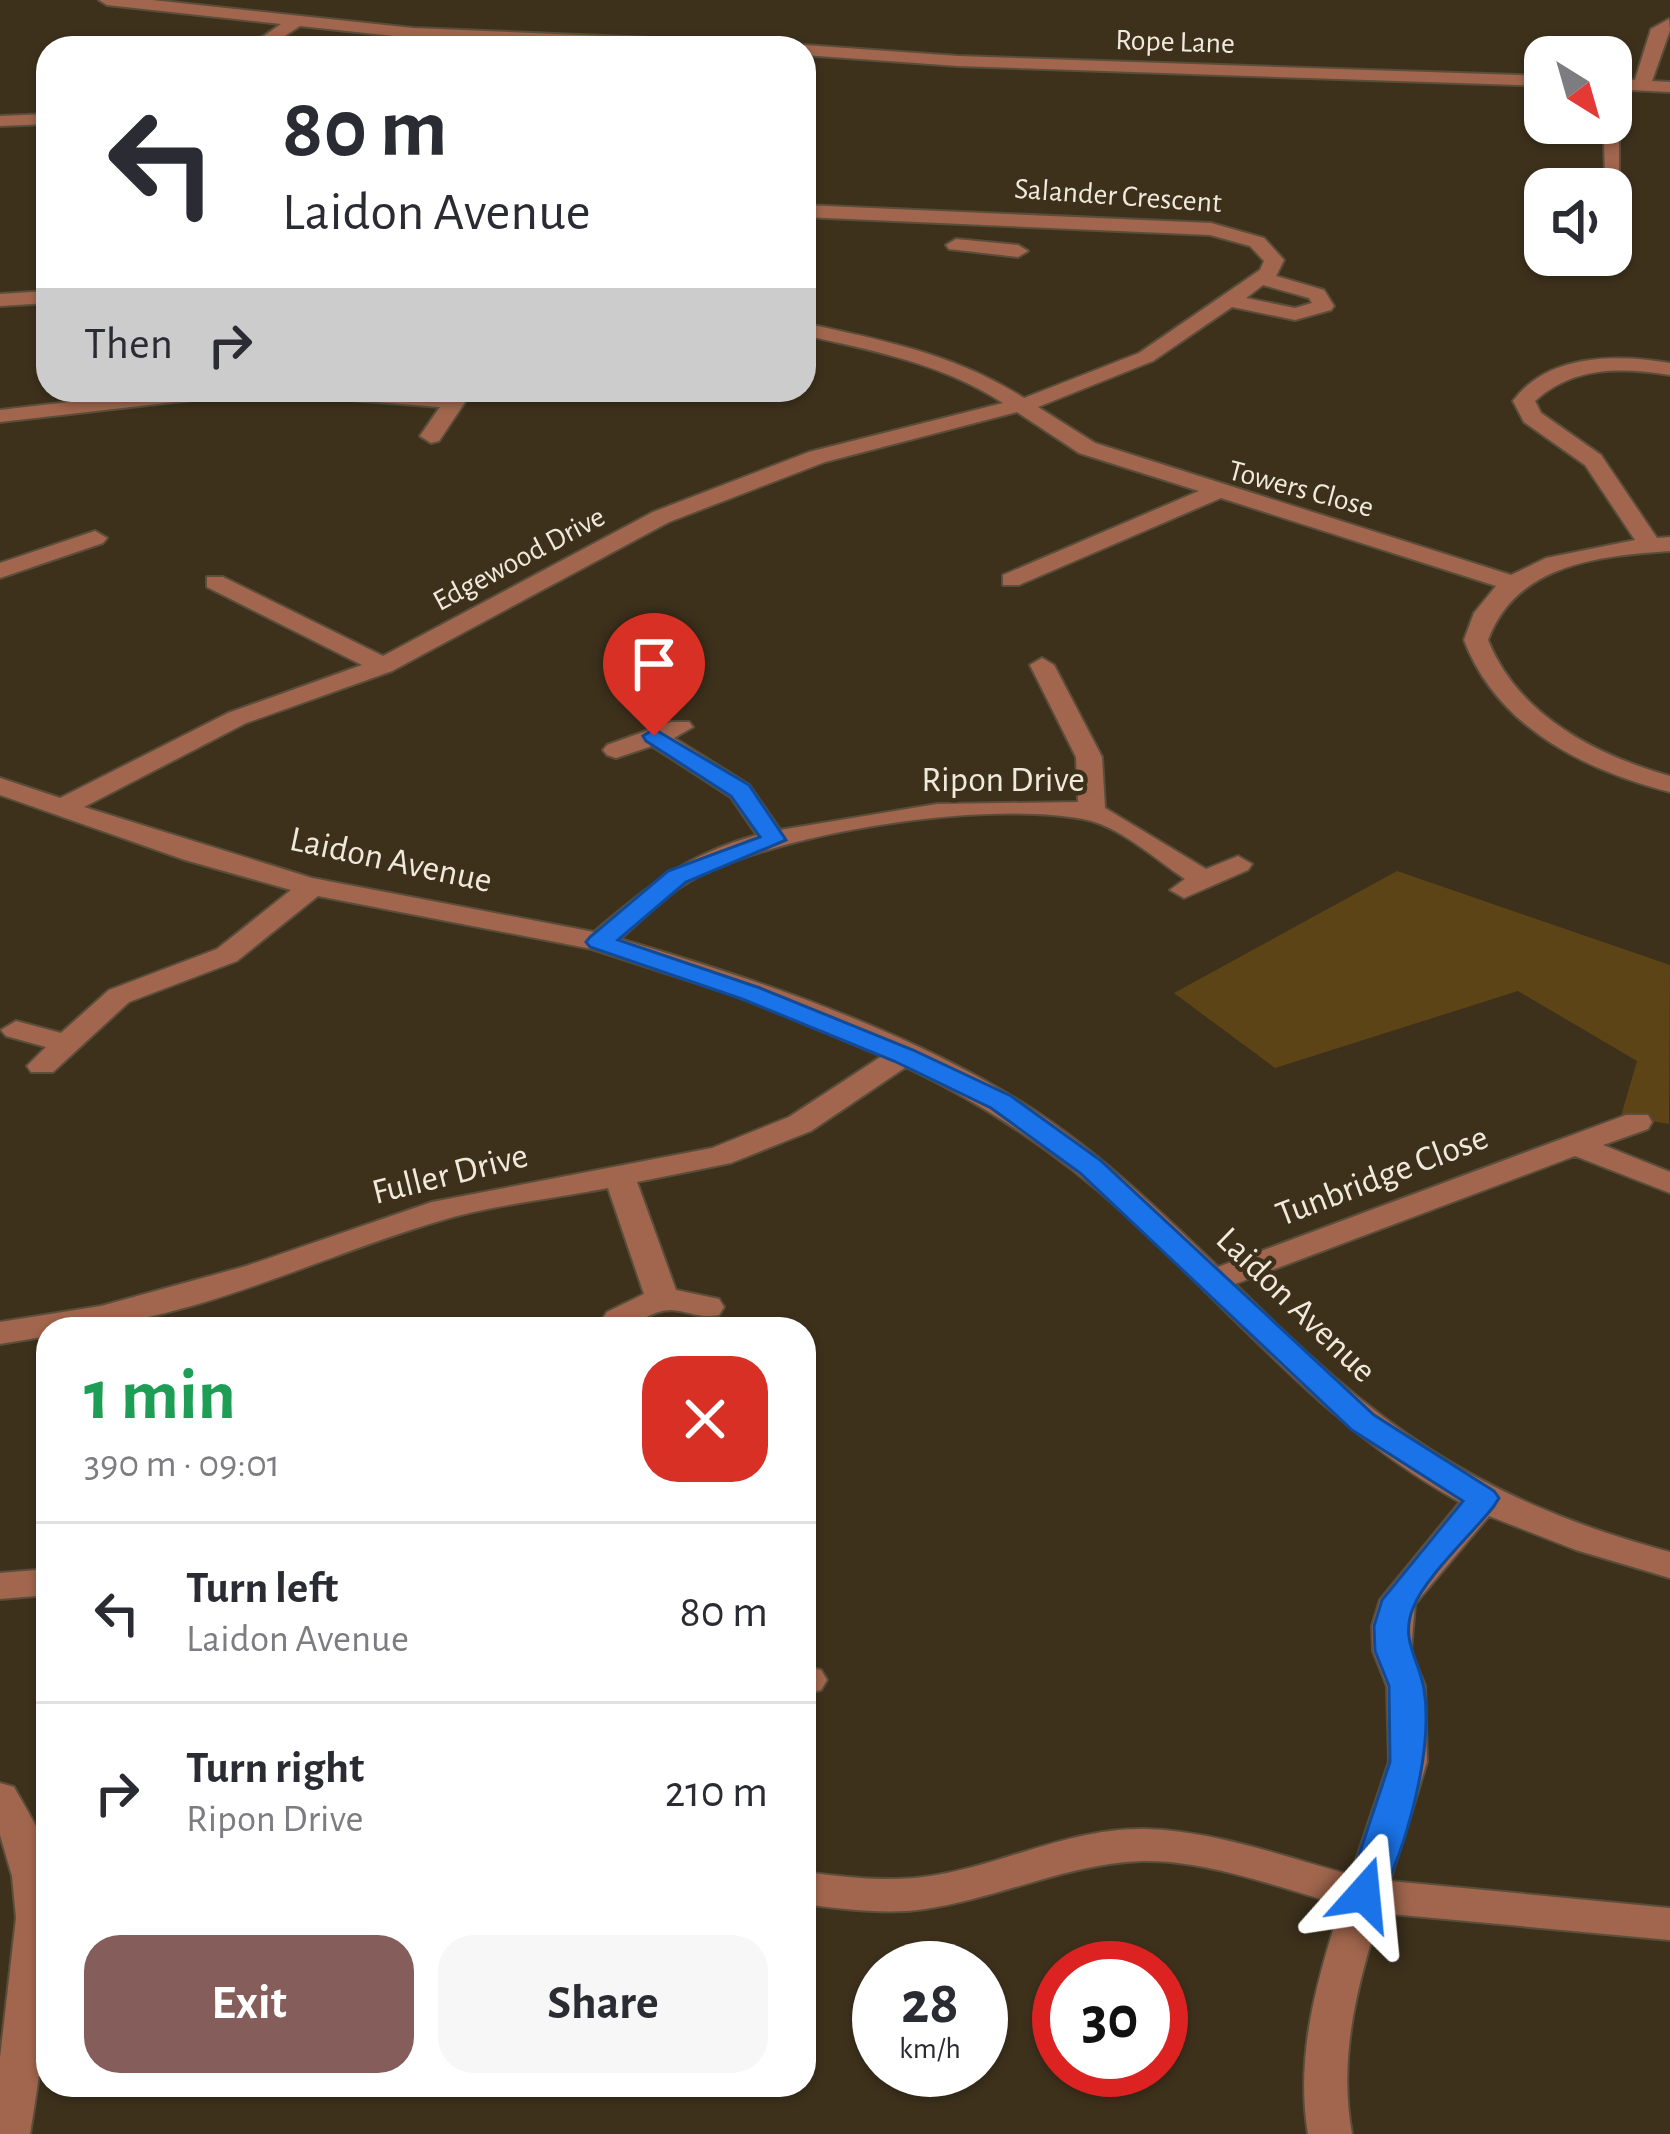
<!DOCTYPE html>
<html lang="en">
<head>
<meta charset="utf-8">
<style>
	:root { --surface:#fff; --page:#f7f7f7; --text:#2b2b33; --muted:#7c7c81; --line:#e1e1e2; --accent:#855e5b }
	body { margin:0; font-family:"Alegreya Sans",sans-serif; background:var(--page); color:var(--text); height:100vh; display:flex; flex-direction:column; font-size:45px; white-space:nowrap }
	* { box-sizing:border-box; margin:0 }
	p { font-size:39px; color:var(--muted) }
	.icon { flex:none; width:66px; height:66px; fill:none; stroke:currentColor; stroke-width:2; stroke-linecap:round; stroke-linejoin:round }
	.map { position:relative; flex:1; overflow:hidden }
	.side { position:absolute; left:36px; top:1317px; width:780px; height:780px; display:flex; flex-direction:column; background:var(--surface); border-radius:36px; box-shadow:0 3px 9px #0004 }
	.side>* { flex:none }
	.hud { position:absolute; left:36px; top:36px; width:780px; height:366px; border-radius:36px; box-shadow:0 3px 9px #0004; background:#fff; color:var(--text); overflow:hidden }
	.needle { width:78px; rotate:143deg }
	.tools { position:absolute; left:1524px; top:36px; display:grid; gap:24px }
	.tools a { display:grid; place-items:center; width:108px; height:108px; border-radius:24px; background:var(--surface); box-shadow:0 3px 9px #0004; font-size:60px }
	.speed { position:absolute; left:852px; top:1941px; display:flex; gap:24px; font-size:60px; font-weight:700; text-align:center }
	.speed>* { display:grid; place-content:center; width:156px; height:156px; border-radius:50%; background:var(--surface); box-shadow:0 3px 9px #0004; line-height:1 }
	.speed small { font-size:30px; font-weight:400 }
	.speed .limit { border:18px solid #d22; background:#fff; color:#111 }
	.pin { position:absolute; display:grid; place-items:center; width:102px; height:102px; color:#fff; margin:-123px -51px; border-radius:50% 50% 50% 0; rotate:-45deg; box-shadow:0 0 12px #0007 }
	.pin .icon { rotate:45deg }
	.me { position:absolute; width:132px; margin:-66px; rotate:18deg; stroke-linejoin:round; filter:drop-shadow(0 0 9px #0008) }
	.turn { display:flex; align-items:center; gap:42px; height:252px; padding:0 48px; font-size:54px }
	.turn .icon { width:156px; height:156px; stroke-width:2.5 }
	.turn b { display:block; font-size:84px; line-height:102px }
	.then { display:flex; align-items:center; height:114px; padding:0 48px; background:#0003; gap:24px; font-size:45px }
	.round { display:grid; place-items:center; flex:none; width:126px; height:126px; border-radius:36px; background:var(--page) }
	.overview { display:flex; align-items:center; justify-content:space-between; height:204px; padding:0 48px }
	h1 { font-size:72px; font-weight:700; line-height:90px; color:#1e9e55 }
	.primary-button { display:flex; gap:24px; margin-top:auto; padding:24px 48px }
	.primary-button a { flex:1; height:138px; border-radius:36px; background:var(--accent); color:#fff; font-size:48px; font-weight:700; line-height:138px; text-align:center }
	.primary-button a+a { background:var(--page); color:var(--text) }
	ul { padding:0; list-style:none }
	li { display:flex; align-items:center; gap:36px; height:180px; padding:0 48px; border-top:3px solid var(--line) }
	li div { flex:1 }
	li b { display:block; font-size:45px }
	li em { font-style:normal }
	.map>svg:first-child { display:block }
	.green { fill:#5d4416 }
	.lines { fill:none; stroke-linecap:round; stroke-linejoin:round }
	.minor-casing { stroke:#5a4e3b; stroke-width:4 }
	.minor { fill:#a1664d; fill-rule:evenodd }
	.route { fill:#1a73e8; stroke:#114b97; stroke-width:3 }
	.labels { text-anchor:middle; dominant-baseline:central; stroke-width:9; stroke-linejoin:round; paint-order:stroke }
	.far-street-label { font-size:30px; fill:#f1e9dc; stroke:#3d311c }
	.street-label { font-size:36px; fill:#f1e9dc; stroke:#3d311c }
</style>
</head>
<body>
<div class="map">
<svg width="1670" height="2134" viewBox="0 0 1670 2134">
	<rect width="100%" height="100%" fill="#3d311c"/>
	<polygon class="green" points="1397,871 1670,965 1669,1124 1621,1116 1637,1061 1518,991 1275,1068 1174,993"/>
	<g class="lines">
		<g class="minor-casing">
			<g id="minor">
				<polygon points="99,0 152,0 413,28 767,43 775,48 413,38 300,26 266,48 247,48 281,24 107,5"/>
				<polygon points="1669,19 1670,30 1652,81 1670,82 1670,92 1611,89 1611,79 1635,80 1651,29"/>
				<polygon points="804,45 958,56 1545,76 1545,86 958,66 804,55 804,48 797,48"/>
				<polygon points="48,114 48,124 0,126 0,116"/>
				<polygon points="1579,123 1600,123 1619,136 1619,173 1605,173 1604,142"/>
				<path d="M804,205l407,18 53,15 20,22 -8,16 48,14 10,16 -3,4 -36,10 -63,-13 -79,54 -115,46 57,36 416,132 35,-17 89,-18 -50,-75 -61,-43 -11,-21c35,-48 105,-47 157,-38v12c-48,-8 -97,-9 -135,26l6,12 60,42 56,83 13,-1v14c-72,5 -154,13 -182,89 30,75 107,115 182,136v16c-86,-22 -173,-65 -206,-152l10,-27 22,-27 -275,-88 -202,87h-16v-10l196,-84 -120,-38 -62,-41 -192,50 -156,60 -277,149 -146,52 -162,84 228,71 282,54c55,-46 91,-77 163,-97l-26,-38 -79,-51 -36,12 -9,-3 -4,-5 4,-5 64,-23h18l4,5 -19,11 75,47 31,45 157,-26 141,-2 -2,-45 -46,-92 12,-7 12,7 48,92 3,51 101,61 32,-13 14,8 -4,6 -64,28 -14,-8 15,-11c-30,-20 -67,-54 -102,-60 -99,-19 -306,13 -393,62 -26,15 -48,39 -70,58 132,39 283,89 401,163 72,45 136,106 197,165l408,-152h22l4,7 -4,7 -45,16 67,27v21l-95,-37 -340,128c141,141 240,215 435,268v26l-94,-28 -87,-34 -74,88 -4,47 14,35 2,76 -37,119 280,27v32l-290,-27c-23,72 -42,145 -28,221h-44c-13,-79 9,-154 33,-229 -60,-17 -137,-46 -199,-44 -76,3 -143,37 -217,48 -40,6 -82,0 -121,-5v-32c39,5 80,10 119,5 75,-9 145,-50 223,-48 69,2 139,28 205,46l38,-113 -2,-76 -14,-35 -1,-25 8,-26 80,-98c-132,-72 -224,-187 -334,-287 -67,-61 -138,-109 -220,-148l-95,64 -80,32 -94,19 39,108 43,9 5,8 -5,8c-18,4 -31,-4 -48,-5 -23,0 -38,21 -64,18l-5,-8 5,-8 37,-18 -36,-106c-57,11 -117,17 -172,34 -125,37 -257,107 -388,107v7l-48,8v-22l101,-16 145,-40 186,-64 280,-54 77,-31 93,-61 -139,-58 -151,-49 -274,-53 -81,65 -108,41 -76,70h-22l-4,-6 19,-19 -40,-11 -5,-6 15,-9 45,12 48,-43 108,-41 74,-59 -106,-30 -185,-65v-17l60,20 168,-85 134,-48 -155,-78v-10h16l160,79 270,-144 156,-60 194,-49c-62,-40 -129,-52 -199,-68v-12c80,18 149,30 220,75l115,-45 121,-83 4,-9 -14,-15 -40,-11 -406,-18zM1263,285l46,13 3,5 -17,5 -49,-10z"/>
				<polygon points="956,239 1018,245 1028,251 1018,257 949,249 946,245"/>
				<polygon points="48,291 48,303 0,306 0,294"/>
				<polygon points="171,390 238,390 227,396 0,422 0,410"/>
				<polygon points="290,390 448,395 451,390 473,390 439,441 431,443 420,436 440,407 301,396"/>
				<polygon points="95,531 107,538 103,543 0,578 0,563"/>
				<polygon points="48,1569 48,1595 0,1599 0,1573"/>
				<polygon points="804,1666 821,1670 827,1680 821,1690 804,1694"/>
				<path d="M0,1783l14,4c13,24 31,49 34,77 10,88 -4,183 -18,270h-30v-76l16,-140 -4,-42 -12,-41z"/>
			</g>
		</g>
		<use href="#minor" class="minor"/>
	</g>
	<path class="route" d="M654,729l95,56 37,55 -100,42 -68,58 142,48 153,62 98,46 89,64 274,255 120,76 5,7 -5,8c-22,28 -69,71 -81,102 -13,32 6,51 11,81 10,62 -18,160 -47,216l-13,4 -13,-4 -5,-11 44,-132 -1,-76 -14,-35 -1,-25 8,-26 81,-99 -111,-71 -272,-257 -89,-65 -97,-47 -152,-62 -152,-52 -4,-5 4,-5 78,-66 92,-34 -29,-41 -85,-55 -3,-5z"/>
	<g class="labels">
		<g class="far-street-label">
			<text transform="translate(1175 42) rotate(2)">Rope Lane</text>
			<text transform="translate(1118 196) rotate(4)">Salander Crescent</text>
			<text transform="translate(1301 489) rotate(15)">Towers Close</text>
			<text transform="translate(519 559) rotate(-28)">Edgewood Drive</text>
		</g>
		<g class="street-label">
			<text x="1003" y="780">Ripon Drive</text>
			<text transform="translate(391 860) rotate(12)">Laidon Avenue</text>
			<text transform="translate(450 1174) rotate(-14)">Fuller Drive</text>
			<text transform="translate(1382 1176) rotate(-21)">Tunbridge Close</text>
			<text transform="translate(1296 1305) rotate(44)">Laidon Avenue</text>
		</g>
	</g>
</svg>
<div class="tools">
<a><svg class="needle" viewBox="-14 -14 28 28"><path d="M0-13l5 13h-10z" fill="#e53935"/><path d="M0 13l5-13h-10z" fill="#7c7c81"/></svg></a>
<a><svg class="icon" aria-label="sound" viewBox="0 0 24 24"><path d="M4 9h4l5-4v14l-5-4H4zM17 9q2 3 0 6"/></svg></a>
</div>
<div class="speed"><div>28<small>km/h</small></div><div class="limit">30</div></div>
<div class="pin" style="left:654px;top:736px;background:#d93025"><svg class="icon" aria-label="arrive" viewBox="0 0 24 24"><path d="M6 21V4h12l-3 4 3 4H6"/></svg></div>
<svg class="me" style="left:1364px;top:1894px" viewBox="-20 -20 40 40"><path d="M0-17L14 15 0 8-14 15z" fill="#1a73e8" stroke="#fff" stroke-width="4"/></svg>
<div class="hud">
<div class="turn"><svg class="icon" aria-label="left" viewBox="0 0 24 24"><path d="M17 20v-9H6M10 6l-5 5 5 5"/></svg><div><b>80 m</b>Laidon Avenue</div></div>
<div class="then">Then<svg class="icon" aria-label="right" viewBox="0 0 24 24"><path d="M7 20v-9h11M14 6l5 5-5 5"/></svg></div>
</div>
<section class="side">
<div class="overview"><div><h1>1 min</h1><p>390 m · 09:01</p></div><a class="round" style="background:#d93025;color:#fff"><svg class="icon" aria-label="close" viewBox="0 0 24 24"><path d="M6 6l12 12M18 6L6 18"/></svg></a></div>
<ul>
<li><svg class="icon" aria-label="left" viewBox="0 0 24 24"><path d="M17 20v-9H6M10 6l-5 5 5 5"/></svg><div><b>Turn left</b><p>Laidon Avenue</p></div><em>80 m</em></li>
<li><svg class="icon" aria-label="right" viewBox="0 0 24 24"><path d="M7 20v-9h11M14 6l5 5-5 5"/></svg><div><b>Turn right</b><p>Ripon Drive</p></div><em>210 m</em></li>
</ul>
<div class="primary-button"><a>Exit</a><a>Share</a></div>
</section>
</div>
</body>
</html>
